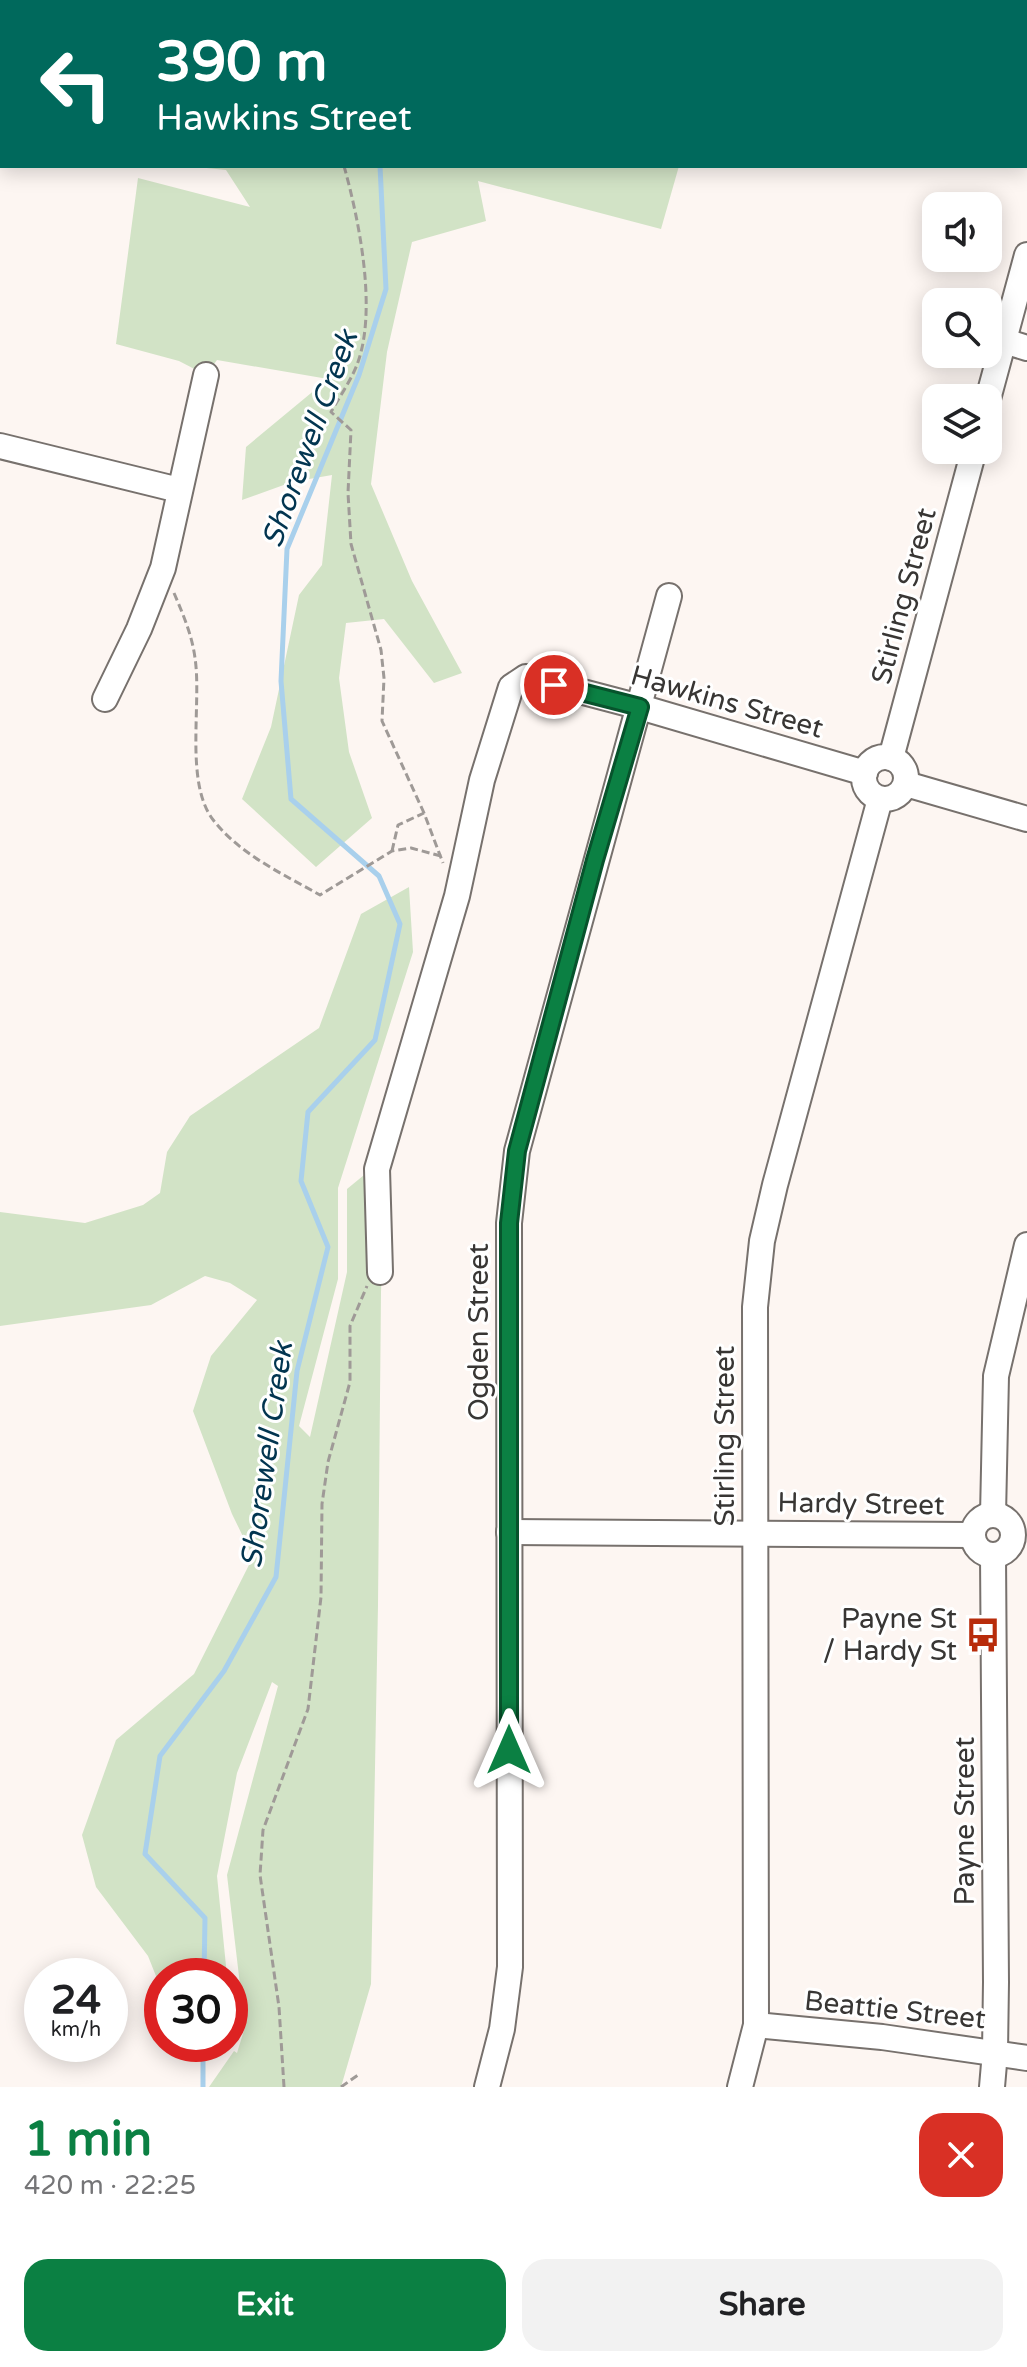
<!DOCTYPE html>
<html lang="en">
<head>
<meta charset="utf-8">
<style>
	:root { --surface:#fff; --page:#f2f2f2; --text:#202124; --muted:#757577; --accent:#0b8043 }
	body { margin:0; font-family:"Varela Round",sans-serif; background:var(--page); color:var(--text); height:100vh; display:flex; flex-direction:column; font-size:30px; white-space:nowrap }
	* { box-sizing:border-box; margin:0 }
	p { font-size:26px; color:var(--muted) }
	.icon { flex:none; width:44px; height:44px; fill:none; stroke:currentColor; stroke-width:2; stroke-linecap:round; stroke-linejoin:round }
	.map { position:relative; height:2087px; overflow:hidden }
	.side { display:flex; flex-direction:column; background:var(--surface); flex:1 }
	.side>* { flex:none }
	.top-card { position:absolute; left:0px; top:0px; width:1028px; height:168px; box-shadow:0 4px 20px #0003; background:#00695c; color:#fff; overflow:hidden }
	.fabs { position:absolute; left:922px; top:192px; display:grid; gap:16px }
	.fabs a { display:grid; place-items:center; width:80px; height:80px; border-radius:16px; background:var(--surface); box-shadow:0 4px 20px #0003; font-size:40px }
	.speed { position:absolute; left:24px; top:1958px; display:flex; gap:16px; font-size:40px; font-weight:700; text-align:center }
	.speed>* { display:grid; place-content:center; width:104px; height:104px; border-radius:50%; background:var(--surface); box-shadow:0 4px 20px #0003; line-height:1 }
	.speed small { font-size:20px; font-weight:400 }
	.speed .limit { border:12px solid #d22; background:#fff; color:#111 }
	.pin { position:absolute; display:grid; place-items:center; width:68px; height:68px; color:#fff; margin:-34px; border:4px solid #fff; border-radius:50%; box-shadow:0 2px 8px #0007 }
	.me { position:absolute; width:88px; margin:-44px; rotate:0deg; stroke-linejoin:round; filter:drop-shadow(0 0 6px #0008) }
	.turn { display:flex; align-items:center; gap:28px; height:168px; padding:0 24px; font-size:36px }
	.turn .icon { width:104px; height:104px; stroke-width:2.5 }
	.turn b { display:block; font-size:56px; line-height:68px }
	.round { display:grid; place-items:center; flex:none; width:84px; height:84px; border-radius:24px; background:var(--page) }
	.overview { display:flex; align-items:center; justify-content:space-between; height:136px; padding:0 24px }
	h1 { font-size:48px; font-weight:800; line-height:60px; color:var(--accent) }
	.button { display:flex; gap:16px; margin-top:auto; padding:16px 24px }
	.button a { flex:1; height:92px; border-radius:24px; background:var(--accent); color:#fff; font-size:32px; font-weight:800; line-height:92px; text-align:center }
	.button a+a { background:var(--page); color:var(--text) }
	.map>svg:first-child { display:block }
	.green { fill:#d2e3c6 }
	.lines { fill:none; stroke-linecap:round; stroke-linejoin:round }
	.stream { stroke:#a9d0ec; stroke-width:5 }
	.minor-casing { stroke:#77716d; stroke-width:28 }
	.path { stroke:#9f9a97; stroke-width:3; stroke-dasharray:8 4; stroke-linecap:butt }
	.minor { stroke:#fff; stroke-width:24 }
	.route-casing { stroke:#07532c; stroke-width:20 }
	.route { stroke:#0b8043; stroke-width:14 }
	.labels { text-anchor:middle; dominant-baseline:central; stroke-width:6; stroke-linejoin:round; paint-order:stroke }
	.street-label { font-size:28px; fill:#383634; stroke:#fff }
	.poi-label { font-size:28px; fill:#383634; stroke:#fff; text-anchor:end }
	.water-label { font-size:30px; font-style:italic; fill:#023550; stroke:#fff }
</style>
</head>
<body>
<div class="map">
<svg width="1027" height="2087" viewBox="0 0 1027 2087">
	<rect width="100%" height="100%" fill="#fdf6f2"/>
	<g class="green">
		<polygon points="178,0 724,0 178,2"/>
		<polygon points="187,166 679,166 661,229 478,181 486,221 412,242 387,352 371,484 412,581 462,673 434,683 384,619 346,623 339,678 349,752 372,818 316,867 242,799 271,727 299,595 322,565 332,475 292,482 242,500 246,447 328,379 217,360 206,375 179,361 116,344 138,178 250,207 226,170"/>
		<polygon points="409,887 413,952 338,1188 338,1279 299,1426 310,1437 347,1272 347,1189 386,1157 381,1292 378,1605 371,1984 341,2087 209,2087 234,2051 237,2053 245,2027 227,1875 278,1686 272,1682 237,1773 217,1876 227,1976 162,1976 162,1991 148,1956 96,1887 82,1835 116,1740 194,1674 253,1557 232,1514 193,1411 211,1356 257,1300 230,1283 205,1276 151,1305 0,1326 0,1212 85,1223 143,1205 160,1193 167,1152 190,1116 319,1028 361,914"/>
	</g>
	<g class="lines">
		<g class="stream">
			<polyline points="204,1976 205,1918 145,1854 160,1756 224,1671 276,1577 297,1371 328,1247 301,1181 308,1112 375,1040 400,924 379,876 291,799 281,681 287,549 359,375 386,289 380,166"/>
			<polyline points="203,2087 203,2044"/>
		</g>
		<g class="minor-casing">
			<g id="minor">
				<polyline points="1004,341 1027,348"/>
				<polyline points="988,399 1027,255"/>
				<polyline points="0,446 179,490"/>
				<polyline points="105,699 139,629 163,568 206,375"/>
				<circle cx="885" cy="778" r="21"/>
				<polyline points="891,758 974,450"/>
				<polyline points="906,784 1027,819"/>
				<polyline points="380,1272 377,1169 457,896 482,780 511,687 526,677 640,707 865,773"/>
				<polyline points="993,1515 996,1376 1027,1245"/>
				<circle cx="993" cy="1535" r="20"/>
				<polyline points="509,1532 973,1535"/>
				<polyline points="756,2025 882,2037 1027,2058"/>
				<polyline points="487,2087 502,2029 510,1967 509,1223 517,1151 669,596"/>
				<polyline points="740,2087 756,2025 755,1307 762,1241 775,1185 880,799"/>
				<polyline points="992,2087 995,2052 996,1982 993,1555"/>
			</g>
		</g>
		<g class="path">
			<polyline points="346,0 347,2"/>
			<polyline points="479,2 479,0"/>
			<path d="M344,166c15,54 33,142 14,196 -6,17 -18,34 -27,50l20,18 -3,63 3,51 30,106 3,28 -2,43 42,92 19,50"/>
			<path d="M174,593c9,21 18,42 21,65 7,46 -11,126 19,163 27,34 69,53 106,74l72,-44 19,-3 30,8"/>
			<polyline points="392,851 398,825 424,813"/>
			<polyline points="284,2087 279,2007 260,1875 263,1830 308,1709 321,1597 322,1504 328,1462 350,1382 350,1326 367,1286"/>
			<polyline points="341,2087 358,2075"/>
		</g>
		<use href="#minor" class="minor"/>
	</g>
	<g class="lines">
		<g class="route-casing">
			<polyline id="route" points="509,1750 509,1223 517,1151 595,860 640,707 554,685"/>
		</g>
		<use href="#route" class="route"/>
	</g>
	<defs>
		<g id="bus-bare" transform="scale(2.76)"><path d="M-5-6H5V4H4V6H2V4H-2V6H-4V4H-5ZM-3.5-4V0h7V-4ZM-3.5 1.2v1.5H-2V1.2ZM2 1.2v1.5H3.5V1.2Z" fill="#b82c0b" stroke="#fff" stroke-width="2.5" paint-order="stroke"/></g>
	</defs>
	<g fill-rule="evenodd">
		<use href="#bus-bare" x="983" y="1635"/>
	</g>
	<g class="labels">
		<g class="street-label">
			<text transform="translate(904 596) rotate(-75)">Stirling Street</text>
			<text transform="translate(727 702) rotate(16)">Hawkins Street</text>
			<text transform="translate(479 1332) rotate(-90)">Ogden Street</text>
			<text transform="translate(725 1436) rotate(-90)">Stirling Street</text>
			<text transform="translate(861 1504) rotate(1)">Hardy Street</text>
			<text transform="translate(965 1821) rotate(-90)">Payne Street</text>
			<text transform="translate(895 2010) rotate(6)">Beattie Street</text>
		</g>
		<g class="poi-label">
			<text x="957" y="1619">Payne St<tspan x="957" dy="32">/ Hardy St</tspan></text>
		</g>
		<g class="water-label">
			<text transform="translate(310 439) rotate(-70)">Shorewell Creek</text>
			<text transform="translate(267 1455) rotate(-82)">Shorewell Creek</text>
		</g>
	</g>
</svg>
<div class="fabs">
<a><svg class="icon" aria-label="sound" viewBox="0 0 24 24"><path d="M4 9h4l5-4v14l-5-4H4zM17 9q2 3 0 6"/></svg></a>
<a><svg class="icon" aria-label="search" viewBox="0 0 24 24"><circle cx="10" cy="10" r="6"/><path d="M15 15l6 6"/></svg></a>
<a><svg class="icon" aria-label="layers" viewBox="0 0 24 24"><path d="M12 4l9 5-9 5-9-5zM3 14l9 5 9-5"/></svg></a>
</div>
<div class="speed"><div>24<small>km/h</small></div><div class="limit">30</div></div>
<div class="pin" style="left:554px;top:685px;background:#d93025"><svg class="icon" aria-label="arrive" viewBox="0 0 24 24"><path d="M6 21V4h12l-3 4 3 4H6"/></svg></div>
<svg class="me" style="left:509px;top:1750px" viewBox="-20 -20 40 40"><path d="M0-17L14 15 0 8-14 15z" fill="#0b8043" stroke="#fff" stroke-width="4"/></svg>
<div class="top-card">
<div class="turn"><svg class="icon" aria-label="left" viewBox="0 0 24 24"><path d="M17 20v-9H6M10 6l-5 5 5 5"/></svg><div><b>390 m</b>Hawkins Street</div></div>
</div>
</div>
<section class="side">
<div class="overview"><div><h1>1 min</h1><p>420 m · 22:25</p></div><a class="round" style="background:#d93025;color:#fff"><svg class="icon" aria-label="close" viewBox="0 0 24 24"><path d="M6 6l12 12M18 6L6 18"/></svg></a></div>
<div class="button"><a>Exit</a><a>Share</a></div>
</section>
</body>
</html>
